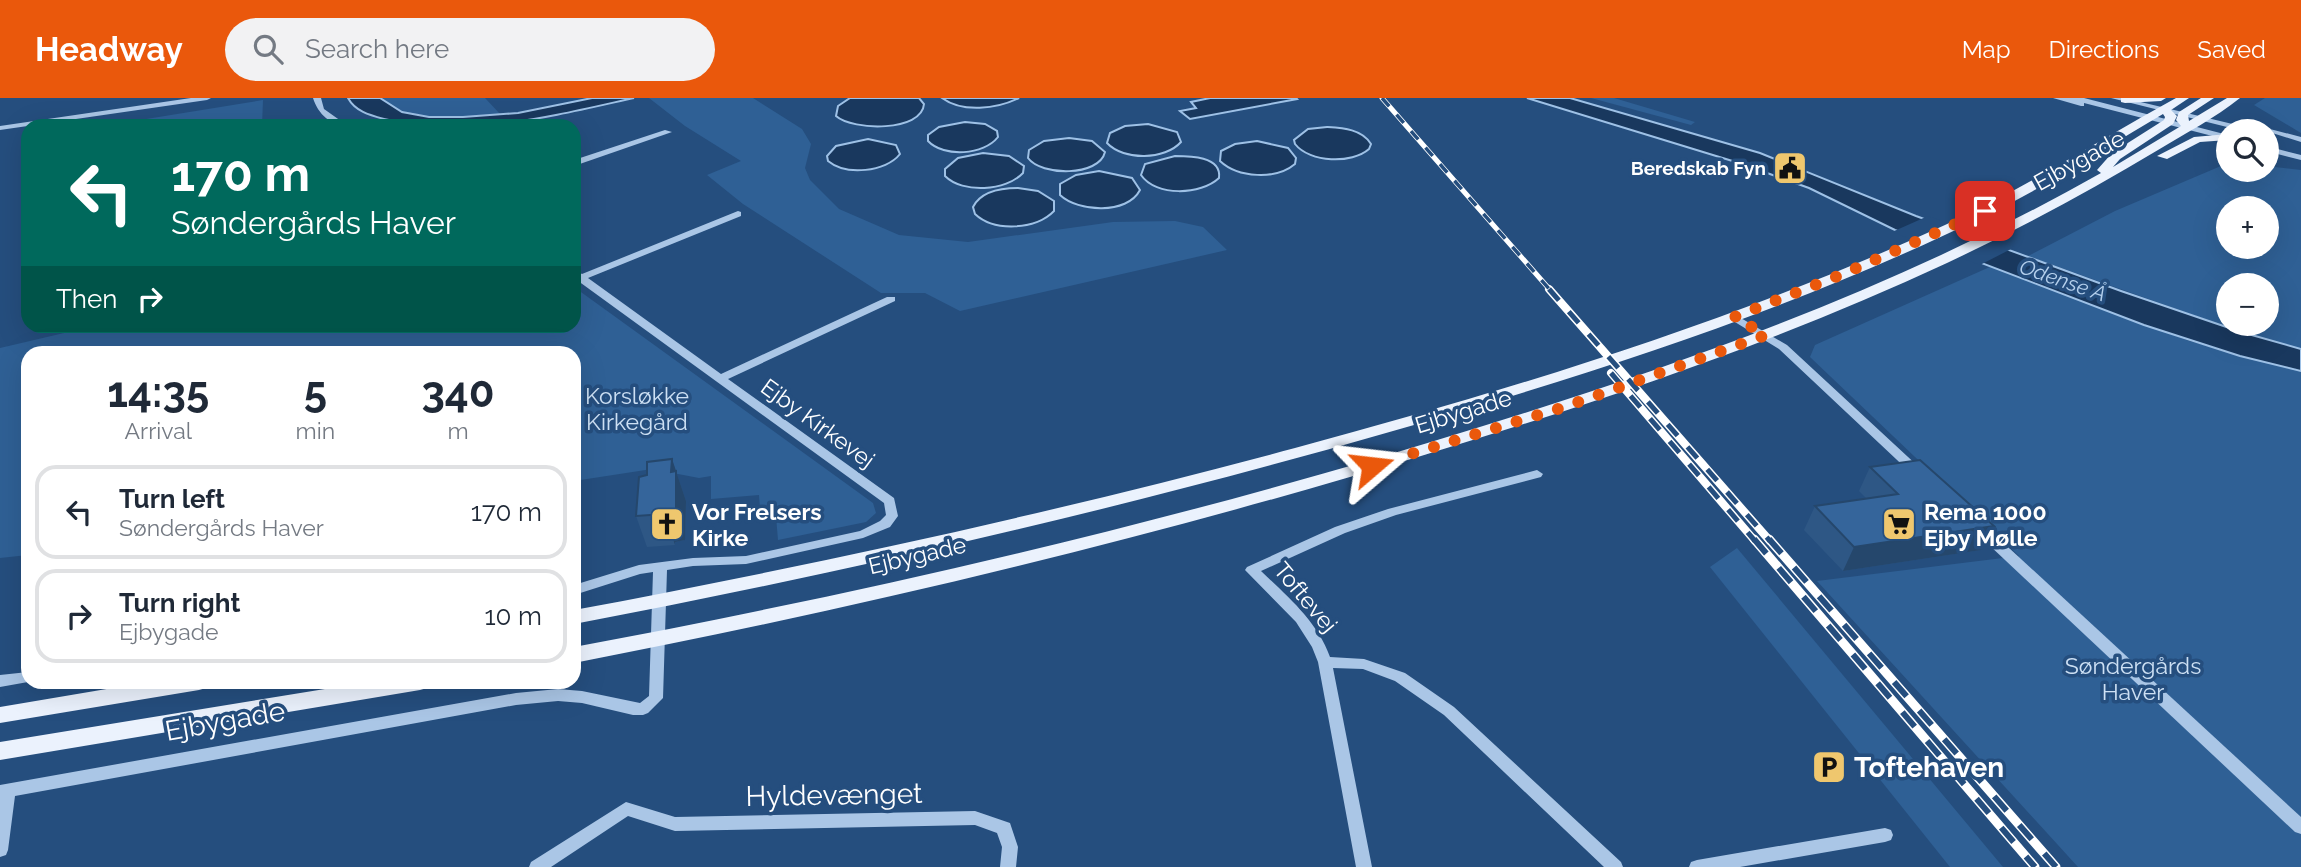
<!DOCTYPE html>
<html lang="en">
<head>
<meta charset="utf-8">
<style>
	:root { --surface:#fff; --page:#f2f2f3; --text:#1f2937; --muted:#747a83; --line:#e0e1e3; --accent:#ea580c }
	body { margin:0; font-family:Raleway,sans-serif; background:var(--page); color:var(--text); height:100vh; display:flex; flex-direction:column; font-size:26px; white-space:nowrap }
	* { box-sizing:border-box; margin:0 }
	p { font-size:23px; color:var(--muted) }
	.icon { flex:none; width:38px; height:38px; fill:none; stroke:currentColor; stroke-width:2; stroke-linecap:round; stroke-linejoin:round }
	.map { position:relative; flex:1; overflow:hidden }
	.sheet { position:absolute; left:21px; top:248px; width:560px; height:343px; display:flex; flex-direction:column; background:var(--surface); border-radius:21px; box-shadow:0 7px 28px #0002 }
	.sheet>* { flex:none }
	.guide { position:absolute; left:21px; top:21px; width:560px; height:214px; border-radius:21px; box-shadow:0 7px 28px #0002; background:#00695c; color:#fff; overflow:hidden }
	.fabs { position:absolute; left:2216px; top:21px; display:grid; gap:14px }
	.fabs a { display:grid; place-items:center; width:63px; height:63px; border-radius:50%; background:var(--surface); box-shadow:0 7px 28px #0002; font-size:35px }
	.pin { position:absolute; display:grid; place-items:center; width:60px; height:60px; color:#fff; margin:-30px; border-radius:14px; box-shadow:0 4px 10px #0006 }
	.me { position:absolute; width:77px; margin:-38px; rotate:73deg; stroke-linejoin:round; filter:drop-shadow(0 0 5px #0008) }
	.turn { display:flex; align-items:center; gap:24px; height:147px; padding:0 35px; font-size:32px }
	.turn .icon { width:91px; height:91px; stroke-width:2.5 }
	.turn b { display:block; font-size:49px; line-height:60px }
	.then { display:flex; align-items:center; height:66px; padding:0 35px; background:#0003; gap:14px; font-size:26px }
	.eta { display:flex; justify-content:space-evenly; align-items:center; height:119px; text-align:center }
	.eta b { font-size:42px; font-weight:700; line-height:49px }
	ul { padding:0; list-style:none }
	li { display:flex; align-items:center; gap:21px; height:94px; margin:0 14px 10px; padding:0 21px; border:4px solid var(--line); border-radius:21px }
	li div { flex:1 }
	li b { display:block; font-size:26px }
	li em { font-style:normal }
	header { display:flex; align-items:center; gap:42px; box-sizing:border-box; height:98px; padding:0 35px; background:var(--accent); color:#fff }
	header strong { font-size:33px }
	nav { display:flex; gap:38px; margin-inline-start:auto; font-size:24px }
	.search { width:490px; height:63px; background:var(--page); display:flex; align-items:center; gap:18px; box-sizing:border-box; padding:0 24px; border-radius:38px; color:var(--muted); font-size:26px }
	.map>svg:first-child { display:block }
	.green { fill:#2f6095; fill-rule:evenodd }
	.water { fill:#19385e; stroke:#9ec1e6; stroke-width:2 }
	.pier { fill:#254e7e }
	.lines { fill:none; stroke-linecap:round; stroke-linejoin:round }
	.minor { fill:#aac6e6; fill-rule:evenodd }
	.major { fill:#ebf2fd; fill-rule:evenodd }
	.rail-far2-casing { stroke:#fff; stroke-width:5 }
	.rail-far1-casing { stroke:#fff; stroke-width:8 }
	.rail-casing { stroke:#fff; stroke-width:9 }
	.rail-far2 { stroke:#254e7e; stroke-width:3.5; stroke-dasharray:11; stroke-linecap:butt }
	.rail-far1 { stroke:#254e7e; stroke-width:5; stroke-dasharray:15; stroke-linecap:butt }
	.rail { stroke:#254e7e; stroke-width:6; stroke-dasharray:19; stroke-linecap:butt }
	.wall { fill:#2e5785 }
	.shaded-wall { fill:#25476c }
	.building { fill:#35659b; stroke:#25476c; stroke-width:2 }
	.route { stroke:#ea580c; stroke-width:12; stroke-dasharray:0 21.6 }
	.labels { text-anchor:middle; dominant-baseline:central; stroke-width:7; stroke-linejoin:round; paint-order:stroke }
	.far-poi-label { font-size:19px; font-weight:bold; fill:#fff; stroke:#254e7e; text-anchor:end }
	.far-water-label { font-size:21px; font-style:italic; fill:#b5d0ed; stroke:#254e7e }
	.street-label { font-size:23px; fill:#fff; stroke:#254e7e }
	.park-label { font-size:23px; fill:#cde0f4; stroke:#254e7e }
	.poi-label { font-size:23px; font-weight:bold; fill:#fff; stroke:#254e7e; text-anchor:start }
	.near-street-label { font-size:28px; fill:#fff; stroke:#254e7e }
	.near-poi-label { font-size:28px; font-weight:bold; fill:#fff; stroke:#254e7e; text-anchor:start }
</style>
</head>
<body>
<header>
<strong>Headway</strong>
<div class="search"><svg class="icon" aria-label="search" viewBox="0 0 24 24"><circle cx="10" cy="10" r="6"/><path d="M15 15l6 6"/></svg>Search here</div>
<nav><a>Map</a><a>Directions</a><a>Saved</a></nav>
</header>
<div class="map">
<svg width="2301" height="769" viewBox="0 0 2301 769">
	<rect width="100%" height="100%" fill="#254e7e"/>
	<g class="green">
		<path d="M380,0h105l16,17c-38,2 -91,11 -121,-17z"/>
		<polygon points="649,0 753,0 802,31 811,46 805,70 810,82 839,111 899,137 968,144 1113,124 1175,123 1203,129 1227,152 960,213 925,195 881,195 743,106 707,77 741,63 685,28"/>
		<polygon points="1591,0 1614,0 1695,24 1691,27"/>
		<polygon points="2265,0 2301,0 2301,35 2254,7"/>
		<polygon points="263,2 262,28 103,28"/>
		<path d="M2228,65v7h38v-4l35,4v179l-60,-17 -213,-76 87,-45zM2228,110h38v39h-38zM2228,187h38v39h-38z"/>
		<polygon points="1992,168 2189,243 2301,273 2301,769 2078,769 1817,483 2019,458 1810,259 1815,247"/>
		<polygon points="574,189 873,405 876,415 866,424 778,442 776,418 773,409 760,411 759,397 711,401 711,378 699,380 652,371 574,383 574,256 28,256 28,457 0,460 0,250 94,228 574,228"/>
		<polygon points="1737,450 2003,769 1950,769 1710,469"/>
	</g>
	<g class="water">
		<path d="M348,0h32l22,14 27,5h34l55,-4 74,-15h42c-81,18 -168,41 -250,21 -15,-4 -29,-8 -36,-21z"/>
		<path d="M850,0h69l5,6c-2,28 -71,27 -88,12l2,-10z"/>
		<path d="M942,0h77c-22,11 -57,15 -77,0z"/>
		<polygon points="1210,0 1296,0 1297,1 1190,21 1180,13 1196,10 1191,4"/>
		<polygon points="1527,0 1570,0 1760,55 1916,118 2121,193 2241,234 2301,251 2301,273 2240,258 2144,227 1895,132 1809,90 1739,65"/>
		<path d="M965,24l20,2 12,7 1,6c-14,18 -54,21 -70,4v-6l11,-8z"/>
		<path d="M1148,26l29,8 4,10c-16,18 -57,19 -74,1l3,-10 15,-7z"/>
		<path d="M1327,29c16,1 35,2 44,17l-2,5c-17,15 -59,14 -74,-5l-1,-4 14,-11z"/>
		<path d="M1069,40l23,3 13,11c-6,25 -64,24 -77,6l1,-8 15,-9z"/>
		<path d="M868,41l28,6 4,9c-14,18 -54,22 -72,7l-1,-5 9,-10z"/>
		<path d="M1257,43l31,7 8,10 -1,6c-19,16 -57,14 -75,-3l1,-10 14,-7z"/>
		<path d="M983,55l26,3 15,10 -1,7c-17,18 -60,21 -78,3v-7l13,-11z"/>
		<path d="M1175,58c14,0 47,0 44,22 -18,17 -63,19 -78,-3l4,-11z"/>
		<path d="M1099,73l33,7 8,12c-13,25 -62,22 -80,5v-11l16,-9z"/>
		<path d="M1018,90l20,3 16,10v10c-18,19 -60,21 -79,3l-2,-7c8,-16 28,-19 45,-19z"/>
	</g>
	<polygon class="pier" points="1928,118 2015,149 1980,167 1892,134"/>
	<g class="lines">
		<g class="minor">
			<polygon points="191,0 211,0 207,2 0,32 0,28"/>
			<path d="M313,0h8l3,11 24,17c-17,0 -30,-12 -35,-28z"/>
			<polygon points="2053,0 2084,0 2228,37 2228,42 2084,5 2084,8 2081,8"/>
			<polygon points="2111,0 2124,0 2245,29 2243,27 2247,25 2301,39 2301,44 2266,33 2243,33"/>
			<polygon points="665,32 672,34 574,68 574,62"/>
			<polygon points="2266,48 2301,57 2301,62 2266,53"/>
			<polygon points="738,113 741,114 741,118 588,180 721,276 887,199 895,199 895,203 728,281 894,400 898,418 890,429 863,440 746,466 693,468 667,472 663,600 648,615 643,617 633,617 582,605 558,603 516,607 15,698 8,752 6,757 0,759 0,687 516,595 558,591 582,593 640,605 649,598 653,474 640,476 574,497 574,487 639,467 693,460 746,458 860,433 880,423 886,417 884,405 574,180 574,172 582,176"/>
			<polygon points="1734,216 1787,247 1921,371 1923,374 1921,377 1913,377 1779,251 1730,221 1730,217"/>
			<path d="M1537,372l6,4 -2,3 -145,38 -51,18 -84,38c27,26 56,50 69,86l34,2 41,14 49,34 167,155 2,5h-19l-160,-152 -49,-34 -32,-12 -30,-1 39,199h-16l-38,-205 -6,-15 -16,-25 -51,-52 2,-3 88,-40 53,-18z"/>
			<polygon points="1977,424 1982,425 2301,719 2301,736 2295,734 1972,431 1971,428"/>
			<polygon points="28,574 28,584 0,589 0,577"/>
			<polygon points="626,704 675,719 975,713 1010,725 1018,749 1016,769 1000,769 1002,749 997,735 975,727 675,733 628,718 551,769 529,769 531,764"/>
			<polygon points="1885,730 1891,732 1893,737 1891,742 1885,744 1740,769 1689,769 1691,764 1697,762"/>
		</g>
		<g class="major">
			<polygon points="2121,0 2166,0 2161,3 2125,5 2121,4"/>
			<path d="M2176,0h13l-18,12 6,6 -4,8 -53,35 -7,8 68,-41 -5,-6 3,-8 22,-14h13l-26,17 1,6 38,-23h13c-25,20 -54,35 -82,52 -68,41 -139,79 -211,113 -169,79 -348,139 -526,193 -278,84 -562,152 -847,207v-16c306,-57 611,-128 909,-221 213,-66 424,-143 618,-253l-4,-3 15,-17 52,-33 1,-3 -2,-3c-56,33 -110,68 -168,97 -194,96 -402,163 -609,222 -268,77 -539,139 -812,191v-14c242,-45 483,-98 721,-162 222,-60 442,-128 650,-223 81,-37 154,-85 231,-127z"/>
			<polygon points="2228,36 2228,42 2200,44 2167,61 2157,58 2194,39"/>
			<polygon points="148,584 209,584 206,590 199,592 0,625 0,609"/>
			<polygon points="368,584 430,584 427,590 420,592 0,662 0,644"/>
		</g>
		<g class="rail-far2-casing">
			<polyline id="rail-far2" points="1382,0 1551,193"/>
		</g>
		<g class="rail-far1-casing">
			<g id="rail-far1">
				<polyline points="1549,191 1770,443"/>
				<polyline points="1611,275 1755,443"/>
			</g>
		</g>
		<g class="rail-casing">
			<g id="rail">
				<polyline points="1754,441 2035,769"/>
				<polyline points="1769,441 2056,769"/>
			</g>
		</g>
		<use href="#rail-far2" class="rail-far2"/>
		<use href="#rail-far1" class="rail-far1"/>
		<use href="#rail" class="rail"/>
	</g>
	<g class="wall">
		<polygon points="672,361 686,403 685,442 675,444 675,447 647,449 636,418 647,377"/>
		<polygon points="1870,369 1994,428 1981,452 1843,473 1804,432 1815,408 1867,401 1859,393"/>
	</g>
	<g class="shaded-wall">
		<polygon points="672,361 686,403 685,442 675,444 675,447 665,416 671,374"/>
		<polygon points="1994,428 1981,452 1843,473 1854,449"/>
	</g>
	<g class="building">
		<polygon points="672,361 671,374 676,373 676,411 666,413 665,416 636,418 639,379 647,377 647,364"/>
		<polygon points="1920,362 1994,428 1854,449 1815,408 1898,396 1870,369"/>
	</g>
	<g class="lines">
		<polyline class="route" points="1372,368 1564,309 1766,237 1734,219 1843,176 1985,113"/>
	</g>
	<defs>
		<g id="civic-square" transform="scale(1.75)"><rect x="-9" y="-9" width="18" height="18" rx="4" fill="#efc76e" stroke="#254e7e"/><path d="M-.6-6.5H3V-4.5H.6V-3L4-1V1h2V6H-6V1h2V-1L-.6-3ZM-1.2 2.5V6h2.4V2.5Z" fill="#111"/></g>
		<g id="church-square" transform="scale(1.75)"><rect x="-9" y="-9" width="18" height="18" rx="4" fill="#efc76e" stroke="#254e7e"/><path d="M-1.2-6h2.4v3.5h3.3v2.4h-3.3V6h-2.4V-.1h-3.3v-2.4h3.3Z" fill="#111"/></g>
		<g id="supermarket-square" transform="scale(1.75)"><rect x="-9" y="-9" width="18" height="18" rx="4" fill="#efc76e" stroke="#254e7e"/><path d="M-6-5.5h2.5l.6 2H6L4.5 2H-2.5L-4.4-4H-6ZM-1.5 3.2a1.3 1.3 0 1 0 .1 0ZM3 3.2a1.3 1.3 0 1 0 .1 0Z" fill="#111"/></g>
		<g id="parking-square" transform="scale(1.75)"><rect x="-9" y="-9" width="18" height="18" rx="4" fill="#efc76e" stroke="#254e7e"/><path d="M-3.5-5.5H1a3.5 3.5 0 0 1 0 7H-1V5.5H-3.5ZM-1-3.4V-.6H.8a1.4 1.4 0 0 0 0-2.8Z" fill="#111"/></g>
	</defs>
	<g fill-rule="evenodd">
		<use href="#civic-square" x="1790" y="70"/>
		<use href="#church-square" x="667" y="426"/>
		<use href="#supermarket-square" x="1899" y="426"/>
		<use href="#parking-square" x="1829" y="669"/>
	</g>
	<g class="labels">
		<g class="far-poi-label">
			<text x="1766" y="70">Beredskab Fyn</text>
		</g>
		<g class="far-water-label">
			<text transform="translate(2063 182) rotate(19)">Odense Å</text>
		</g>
		<g class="street-label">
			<text transform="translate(2079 62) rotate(-29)">Ejbygade</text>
			<text transform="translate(1463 313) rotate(-17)">Ejbygade</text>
			<text transform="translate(818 325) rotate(36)">Ejby Kirkevej</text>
			<text transform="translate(917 457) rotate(-13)">Ejbygade</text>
			<text transform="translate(1306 499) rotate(50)">Toftevej</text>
		</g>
		<g class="park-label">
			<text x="637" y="297">Korsløkke<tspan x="637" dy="26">Kirkegård</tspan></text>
			<text x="2133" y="567">Søndergårds<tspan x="2133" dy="26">Haver</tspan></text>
		</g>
		<g class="poi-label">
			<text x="692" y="413">Vor Frelsers<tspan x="692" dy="26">Kirke</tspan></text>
			<text x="1924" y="413">Rema 1000<tspan x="1924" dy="26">Ejby Mølle</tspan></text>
		</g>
		<g class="near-street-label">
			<text transform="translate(225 623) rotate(-10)">Ejbygade</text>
			<text transform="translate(834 697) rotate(-1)">Hyldevænget</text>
		</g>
		<g class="near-poi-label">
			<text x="1854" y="669">Toftehaven</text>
		</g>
	</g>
</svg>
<div class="fabs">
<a><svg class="icon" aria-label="search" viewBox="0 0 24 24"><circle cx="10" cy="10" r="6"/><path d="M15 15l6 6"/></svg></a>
<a>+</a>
<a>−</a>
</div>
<div class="pin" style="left:1985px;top:113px;background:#d93025"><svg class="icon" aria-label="arrive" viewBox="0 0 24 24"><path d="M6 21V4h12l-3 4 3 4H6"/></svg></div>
<svg class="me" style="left:1372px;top:368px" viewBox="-20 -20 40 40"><path d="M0-17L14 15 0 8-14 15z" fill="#ea580c" stroke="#fff" stroke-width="4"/></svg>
<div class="guide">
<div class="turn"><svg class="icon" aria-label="left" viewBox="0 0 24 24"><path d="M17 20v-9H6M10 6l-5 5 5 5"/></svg><div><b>170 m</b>Søndergårds Haver</div></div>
<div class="then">Then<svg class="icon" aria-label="right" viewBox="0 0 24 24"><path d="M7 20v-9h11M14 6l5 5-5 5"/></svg></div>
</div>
<section class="sheet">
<div class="eta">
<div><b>14:35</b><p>Arrival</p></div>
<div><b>5</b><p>min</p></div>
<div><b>340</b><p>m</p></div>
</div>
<ul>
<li><svg class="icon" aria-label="left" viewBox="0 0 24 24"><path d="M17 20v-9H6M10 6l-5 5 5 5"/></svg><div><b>Turn left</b><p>Søndergårds Haver</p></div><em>170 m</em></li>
<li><svg class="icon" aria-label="right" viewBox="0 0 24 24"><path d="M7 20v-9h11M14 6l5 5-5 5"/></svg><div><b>Turn right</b><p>Ejbygade</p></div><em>10 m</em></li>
</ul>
</section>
</div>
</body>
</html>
